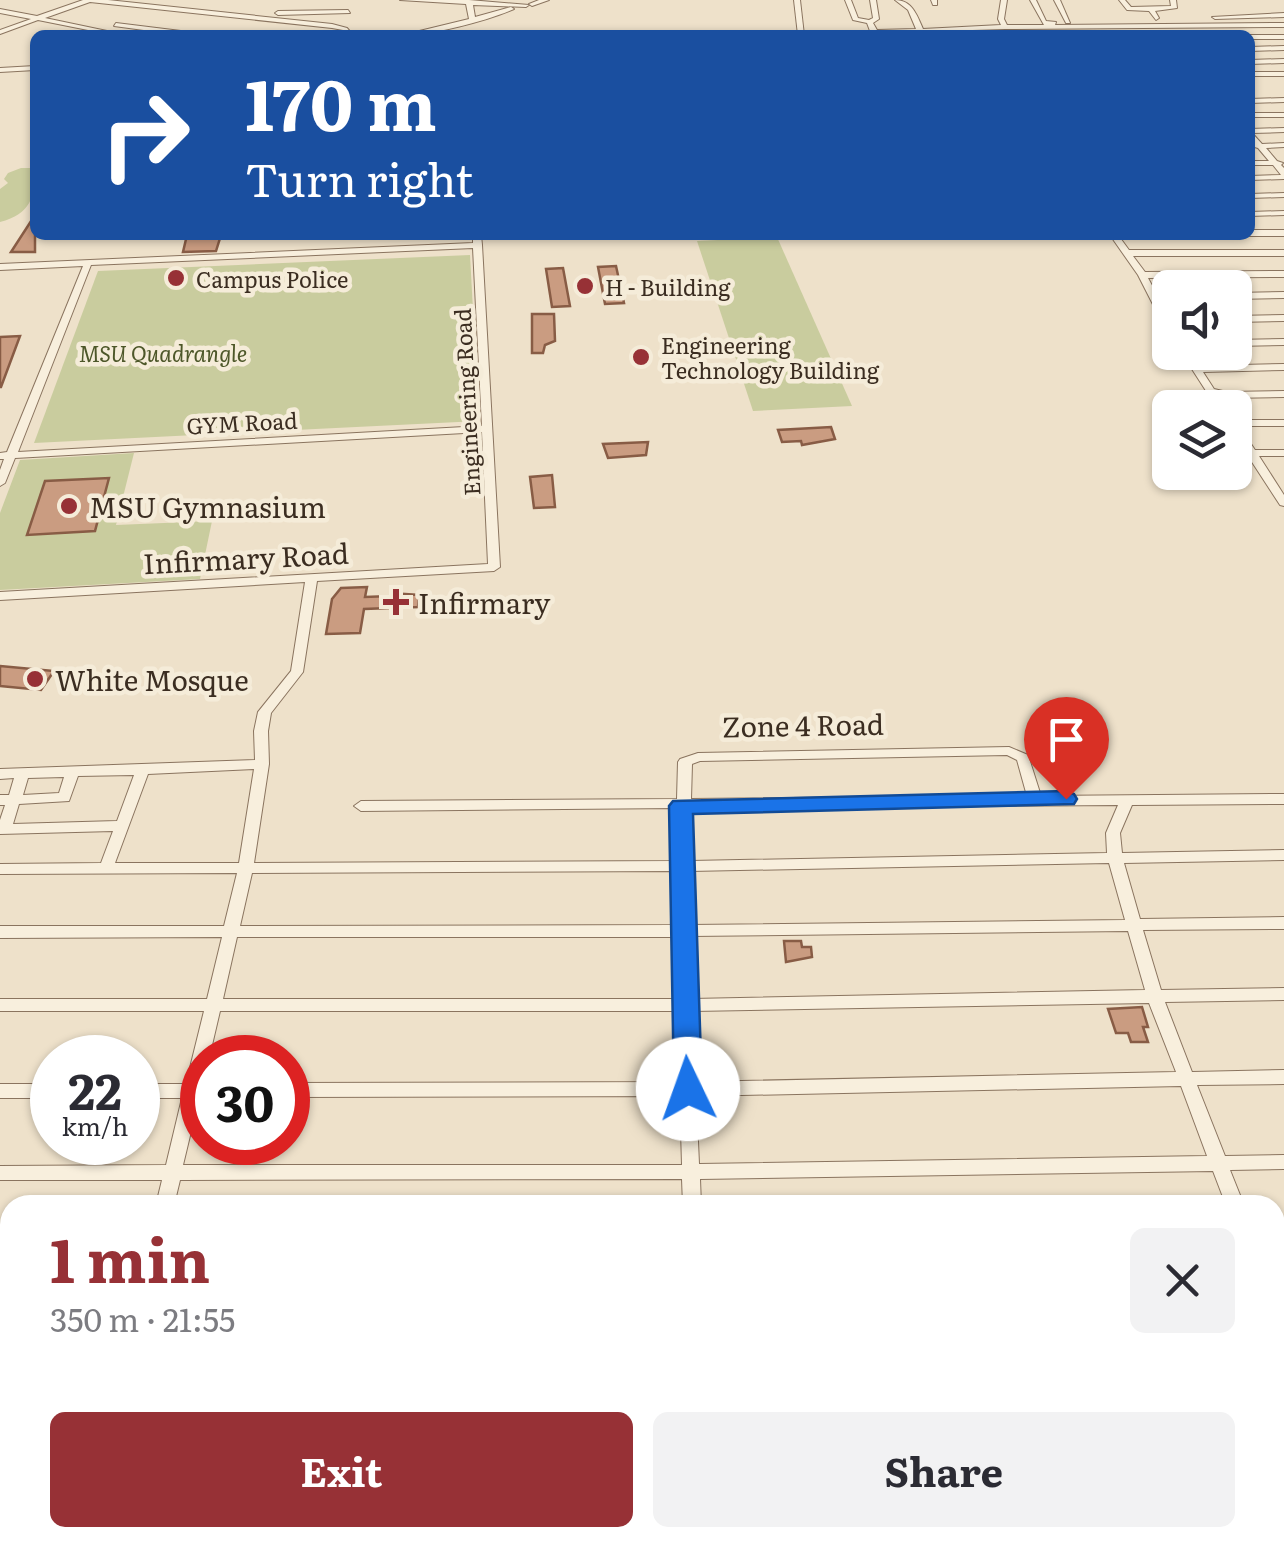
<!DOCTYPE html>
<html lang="en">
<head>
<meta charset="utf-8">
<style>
	:root { --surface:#fff; --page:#f2f2f3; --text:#2b2b33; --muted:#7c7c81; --accent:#973136 }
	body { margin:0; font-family:Literata,serif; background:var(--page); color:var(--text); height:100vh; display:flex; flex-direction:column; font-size:38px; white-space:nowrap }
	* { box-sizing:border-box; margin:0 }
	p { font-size:32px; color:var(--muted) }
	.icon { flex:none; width:55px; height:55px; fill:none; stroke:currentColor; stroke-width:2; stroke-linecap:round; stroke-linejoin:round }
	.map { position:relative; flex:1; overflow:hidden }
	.panel { position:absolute; left:0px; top:1195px; width:1285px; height:352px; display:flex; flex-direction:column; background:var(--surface); border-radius:30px 30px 0 0; box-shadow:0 2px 8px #0004 }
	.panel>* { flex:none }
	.top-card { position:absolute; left:30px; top:30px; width:1225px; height:210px; border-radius:15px; box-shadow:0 2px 8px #0004; background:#1a4fa0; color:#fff; overflow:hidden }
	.controls { position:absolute; left:1152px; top:270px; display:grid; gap:20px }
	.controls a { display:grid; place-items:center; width:100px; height:100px; border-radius:15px; background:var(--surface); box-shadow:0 2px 8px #0004; font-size:50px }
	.speed { position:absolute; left:30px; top:1035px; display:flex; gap:20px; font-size:50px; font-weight:700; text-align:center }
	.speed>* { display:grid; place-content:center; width:130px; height:130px; border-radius:50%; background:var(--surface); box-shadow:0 2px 8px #0004; line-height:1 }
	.speed small { font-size:25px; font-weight:400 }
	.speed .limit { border:15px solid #d22; background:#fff; color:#111 }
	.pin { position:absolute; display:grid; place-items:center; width:85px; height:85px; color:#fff; margin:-102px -42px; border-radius:50% 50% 50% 0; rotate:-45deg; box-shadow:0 0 10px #0007 }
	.pin .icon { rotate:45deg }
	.me { position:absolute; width:110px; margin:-55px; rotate:357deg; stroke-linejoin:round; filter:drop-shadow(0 0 8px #0008) }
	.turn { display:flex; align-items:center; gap:35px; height:210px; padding:0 50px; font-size:45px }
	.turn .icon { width:130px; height:130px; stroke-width:2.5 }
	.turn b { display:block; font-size:70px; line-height:85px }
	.round { display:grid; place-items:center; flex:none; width:105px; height:105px; border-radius:15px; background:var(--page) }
	.headline { display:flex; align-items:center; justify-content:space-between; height:170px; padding:0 50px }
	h1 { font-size:60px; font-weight:700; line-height:75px; color:var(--accent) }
	.cta { display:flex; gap:20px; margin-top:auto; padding:20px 50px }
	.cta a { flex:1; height:115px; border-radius:15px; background:var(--accent); color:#fff; font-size:40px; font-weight:700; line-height:115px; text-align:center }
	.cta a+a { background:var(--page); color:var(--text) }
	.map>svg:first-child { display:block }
	.green { fill:#c9cc9e }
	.building { fill:#ca9c81; stroke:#885c45; stroke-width:2.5 }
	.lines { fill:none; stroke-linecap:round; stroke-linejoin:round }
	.minor-casing { stroke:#8a745f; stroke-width:2 }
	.minor { fill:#f8efdd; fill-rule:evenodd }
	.route { fill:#1a73e8; stroke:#114b97; stroke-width:2.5 }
	.poi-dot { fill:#973136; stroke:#f5ecd9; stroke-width:4 }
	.labels { text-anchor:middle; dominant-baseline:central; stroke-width:9; stroke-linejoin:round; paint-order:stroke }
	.far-poi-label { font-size:22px; fill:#3b2d21; stroke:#f5ecd9; text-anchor:start }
	.far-park-label { font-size:22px; font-style:italic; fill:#4d5729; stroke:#f5ecd9 }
	.far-street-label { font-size:22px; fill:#3b2d21; stroke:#f5ecd9 }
	.poi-label { font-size:28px; fill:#3b2d21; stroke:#f5ecd9; text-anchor:start }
	.street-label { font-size:28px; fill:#3b2d21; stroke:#f5ecd9 }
</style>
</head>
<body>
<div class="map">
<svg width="1284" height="1547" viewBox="0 0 1284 1547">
	<rect width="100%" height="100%" fill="#eee1ca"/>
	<g class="green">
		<path d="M21,168h14c0,29 -4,46 -35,54v-33l8,-6 -4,-4 4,-6z"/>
		<polygon points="777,237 852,406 753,411 697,241"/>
		<polygon points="470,255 479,421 34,443 98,271"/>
		<polygon points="134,453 116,525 212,521 200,579 0,590 0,513 20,460"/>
	</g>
	<g class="building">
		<polygon points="35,215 35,252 11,252"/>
		<polygon points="187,235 221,235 216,251 183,252"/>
		<polygon points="616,266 624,303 605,304 598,267"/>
		<polygon points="563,268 570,306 552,307 546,269"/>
		<polygon points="532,314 554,314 555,341 545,345 543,353 532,353"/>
		<polygon points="20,336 1,387 0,387 0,337"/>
		<polygon points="831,427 835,439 802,445 801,441 782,442 778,430"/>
		<polygon points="648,442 646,455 608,458 603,444"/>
		<polygon points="552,475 555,507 534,508 530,477"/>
		<polygon points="109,478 95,531 27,535 45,481"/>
		<polygon points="367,587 365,597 391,596 391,593 419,595 418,607 364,609 360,633 326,634 332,599 341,588"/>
		<polygon points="0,666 54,671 41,690 0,686"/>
		<polygon points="784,941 801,941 802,947 811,947 812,957 786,962"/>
		<polygon points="1142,1007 1148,1027 1143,1027 1148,1042 1131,1042 1128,1033 1116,1033 1108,1009"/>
	</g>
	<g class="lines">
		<g class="minor-casing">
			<g id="minor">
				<polygon points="83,0 108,0 332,24 347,28 353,35 347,35 343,30 332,28 90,2 45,18 126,35 113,35 38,20 0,34 0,30 31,19 0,13 0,9 37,16"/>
				<path d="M400,0h69l60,5 -3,2 -53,-2 2,12 36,-10 3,2c-27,12 -82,26 -111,26l66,-16 -3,-15z"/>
				<polygon points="539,0 549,0 532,6 529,4"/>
				<polygon points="794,0 800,0 804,35 798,35"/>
				<path d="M845,0h6l7,18 11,2 4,-2 -3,-18h6l3,19 -6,4 4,7 39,-1 -8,-19 -13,-10c17,0 22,15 28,29l78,-4 -3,-6 3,-19h6l-3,19 3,6h37l-14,-25h6l10,21 10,1 -1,3 229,-2v4l-279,2 -195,6 60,-4 -3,-8 -14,-3z"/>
				<polygon points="931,0 937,0 937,5 933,5"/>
				<polygon points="1054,0 1060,0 1070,23 1066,23"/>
				<polygon points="1119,0 1125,0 1131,7 1171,6 1170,0 1176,0 1177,8 1155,11 1159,18 1156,20 1149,11 1127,10"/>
				<polygon points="348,10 350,13 278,15 275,13 278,11"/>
				<polygon points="1284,13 1284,17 1215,19 1212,17"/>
				<polygon points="116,23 197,33 200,35 181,35 114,26"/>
				<rect x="1250" y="35" width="34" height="4"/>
				<polygon points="1284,46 1284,50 1250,51 1250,47"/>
				<polygon points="1284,59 1284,63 1250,64 1250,60"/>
				<polygon points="35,66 35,70 0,72 0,68"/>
				<rect x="1250" y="72" width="34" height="4"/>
				<polygon points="1284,98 1284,102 1250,103 1250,99"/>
				<rect x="1250" y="113" width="34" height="4"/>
				<polygon points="1284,128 1284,132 1252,133 1262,144 1284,143 1284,147 1266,148 1277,161 1283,163 1281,165 1284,168 1284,179 1250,180 1250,176 1281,175 1273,165 1250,165 1250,161 1269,161 1258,148 1251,146 1254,144 1250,140 1250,129"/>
				<polygon points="1284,193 1284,197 1250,198 1250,194"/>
				<polygon points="1284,211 1284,215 1250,216 1250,212"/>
				<polygon points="1250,230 1284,230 1284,236 1250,236 1248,235 1250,235"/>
				<path d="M473,235h8l1,10 18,322 -6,4 -177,10 -14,91 -32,41 -3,18 1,33 -15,99 422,-2 1,-53 -316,3 -7,-5 7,-5 316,-2 1,-37 2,-3 18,-6 311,-6 19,8 13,41 243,-2v10l-152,1 -12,28 2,20 162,-3v10l-160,3 16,56 144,-2v12l-141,1 18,60 123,-2v12l-119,2 27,70 92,-2v14l-87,1 28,71 59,-1v14l-54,1 14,35h-18l-13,-34 -513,8 1,26h-18l-1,-26 -502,1 -6,25h-18l6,-25h-162v-14l166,-1 16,-67h-44v-14h48l18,-73h-204v-12h207l15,-62 -222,1v-12h224l13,-53 -237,1v-10l101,-1 12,-32 -113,3v-14l5,-15h-5v-10h9l5,-17 -14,1v-10l255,-9 -1,-29 4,-19 33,-41 14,-89 -305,18v-8l488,-28 -6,-132 -467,26 -10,25 -5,3v-16l4,-11h-4v-6l7,-1 76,-186 -83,4v-6l473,-21zM473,248l9,178 -464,26 73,-187zM1007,755l10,5 10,36 -336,3 1,-35 8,-3zM254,769l-15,94h-124l33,-89zM134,775l-17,46 -104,3 6,-20 50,-3 9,-25zM64,777l-5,16 -36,2 5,-17zM1118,805l-12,28 1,20 -416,8v-53zM1109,863l16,57 -435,5v-54zM676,871l-2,54 -434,1 12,-53zM1128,931l17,59 -453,9 -2,-63zM237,937h438l1,62h-453zM1149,1003l27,69 -480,10 -3,-71zM220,1011h457l2,71 -391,1v14l392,-1 2,69h-499l16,-67h3v-40h7zM1181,1086l26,70 -508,8 -3,-68z"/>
				<polygon points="1110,235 1118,235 1129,250 1284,250 1284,256 1133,256 1145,272 1284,271 1284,277 1148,278 1170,319 1170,331 1165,328 1138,275"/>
				<polygon points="1284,292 1284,298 1235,299 1235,293"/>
				<polygon points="1284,315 1284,321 1235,322 1235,316"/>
				<polygon points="1284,339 1284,345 1235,346 1235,340"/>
				<polygon points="1181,352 1190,352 1199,366 1284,364 1284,370 1203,372 1214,389 1227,392 1284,391 1284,397 1227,398 1219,396 1227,408 1217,408"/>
				<polygon points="1235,420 1284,420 1284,426 1239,426 1255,450 1284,450 1284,456 1259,456 1284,495 1284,506 1280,505 1235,436"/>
				<rect x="0" y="1084" width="52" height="14"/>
				<polygon points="1275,1311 1282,1314 1284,1319 1284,1353 1277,1350 1275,1346"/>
				<rect x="1275" y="1357" width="9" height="18"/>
				<rect x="0" y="1372" width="10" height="18"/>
				<rect x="1275" y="1478" width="9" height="20"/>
				<rect x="0" y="1499" width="10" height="22"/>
				<polygon points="70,1538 92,1538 89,1547 67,1547"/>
				<polygon points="693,1538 714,1538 715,1547 693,1547"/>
			</g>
		</g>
		<use href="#minor" class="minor"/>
	</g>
	<polygon class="route" points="1066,791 1074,794 1077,799 1074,804 693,814 702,1089 698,1097 688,1100 678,1097 674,1089 669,806 673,801"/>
	<g class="poi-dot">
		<circle cx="176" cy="278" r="10"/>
		<circle cx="585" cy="286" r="10"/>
		<circle cx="641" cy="357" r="10"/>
		<circle cx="69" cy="506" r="10"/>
		<path d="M391 587h10v10h10v10h-10v10h-10v-10h-10v-10h10z"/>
		<circle cx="35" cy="679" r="10"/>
	</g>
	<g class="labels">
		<g class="far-poi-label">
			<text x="196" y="278">Campus Police</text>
			<text x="605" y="286">H - Building</text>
			<text x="661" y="344">Engineering<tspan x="661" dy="25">Technology Building</tspan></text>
		</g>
		<g class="far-park-label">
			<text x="163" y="352">MSU Quadrangle</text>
		</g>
		<g class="far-street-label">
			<text transform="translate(466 402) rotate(-93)">Engineering Road</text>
			<text transform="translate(242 422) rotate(-3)">GYM Road</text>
		</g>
		<g class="poi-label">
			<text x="89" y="506">MSU Gymnasium</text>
			<text x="418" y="602">Infirmary</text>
			<text x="55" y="679">White Mosque</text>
		</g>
		<g class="street-label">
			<text transform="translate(246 557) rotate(-3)">Infirmary Road</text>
			<text transform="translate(803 724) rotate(-1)">Zone 4 Road</text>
		</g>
	</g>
</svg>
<div class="controls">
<a><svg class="icon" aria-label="sound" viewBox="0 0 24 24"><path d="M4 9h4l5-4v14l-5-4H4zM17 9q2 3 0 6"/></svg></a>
<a><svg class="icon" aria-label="layers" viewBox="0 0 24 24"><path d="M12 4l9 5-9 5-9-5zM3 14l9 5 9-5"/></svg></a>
</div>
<div class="speed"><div>22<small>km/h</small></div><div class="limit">30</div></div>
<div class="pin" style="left:1066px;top:799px;background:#d93025"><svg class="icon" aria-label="arrive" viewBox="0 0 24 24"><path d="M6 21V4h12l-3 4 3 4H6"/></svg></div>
<svg class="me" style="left:688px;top:1089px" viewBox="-20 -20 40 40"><circle r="19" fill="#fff"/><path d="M0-13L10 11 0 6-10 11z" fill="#1a73e8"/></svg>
<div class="top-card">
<div class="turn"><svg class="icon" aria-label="right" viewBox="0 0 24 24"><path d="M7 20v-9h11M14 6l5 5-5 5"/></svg><div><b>170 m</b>Turn right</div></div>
</div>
<section class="panel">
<div class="headline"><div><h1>1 min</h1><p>350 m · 21:55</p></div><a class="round"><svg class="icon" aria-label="close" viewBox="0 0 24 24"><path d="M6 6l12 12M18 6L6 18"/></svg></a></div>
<div class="cta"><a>Exit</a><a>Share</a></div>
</section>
</div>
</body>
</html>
